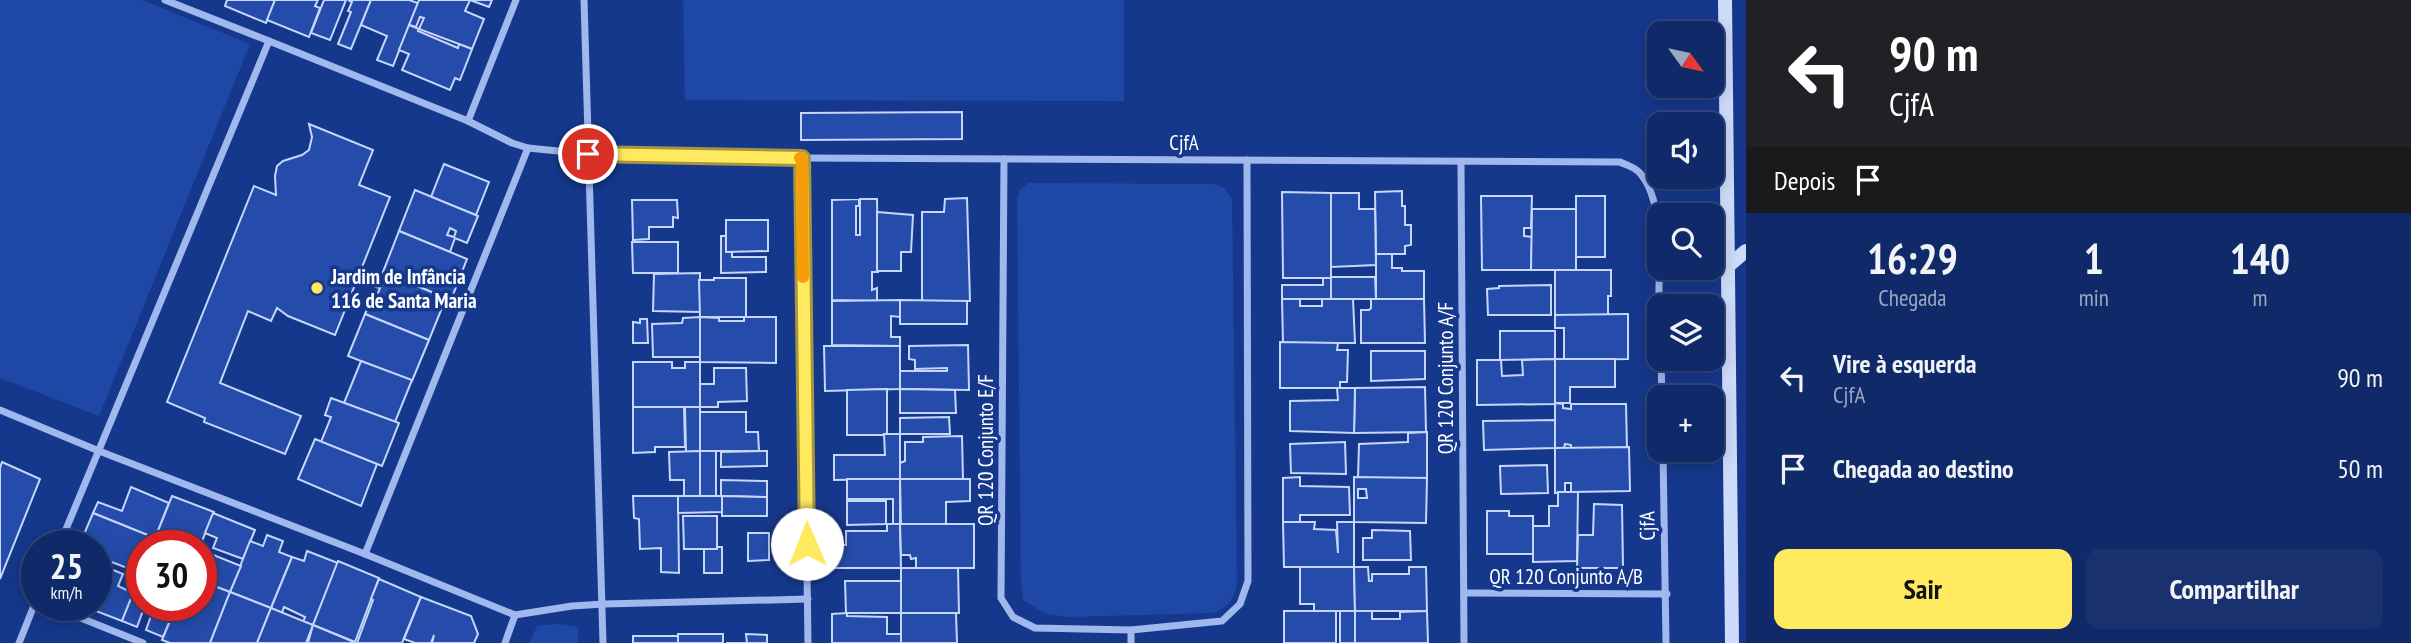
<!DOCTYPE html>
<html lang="pt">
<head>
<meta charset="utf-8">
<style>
	:root { --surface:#102a69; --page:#19326f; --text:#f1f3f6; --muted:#9ca7c0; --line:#30467d; --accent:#ffe95f }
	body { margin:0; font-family:"PT Sans Narrow",sans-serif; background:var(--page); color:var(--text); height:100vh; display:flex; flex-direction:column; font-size:26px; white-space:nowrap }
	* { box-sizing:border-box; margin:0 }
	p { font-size:23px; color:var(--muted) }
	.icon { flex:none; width:38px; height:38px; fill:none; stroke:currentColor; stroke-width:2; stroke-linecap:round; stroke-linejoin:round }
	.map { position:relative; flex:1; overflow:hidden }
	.details { display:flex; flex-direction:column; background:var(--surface); width:665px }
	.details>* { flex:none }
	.top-card { background:#202124; color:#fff; overflow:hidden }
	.needle { width:46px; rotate:123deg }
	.fabs { position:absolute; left:1647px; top:21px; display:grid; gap:14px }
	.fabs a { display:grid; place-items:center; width:77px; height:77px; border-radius:14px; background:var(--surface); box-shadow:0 4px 18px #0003,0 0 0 2px var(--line); font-size:35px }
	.speed { position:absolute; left:21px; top:530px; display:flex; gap:14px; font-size:35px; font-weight:700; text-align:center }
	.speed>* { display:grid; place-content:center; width:91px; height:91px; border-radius:50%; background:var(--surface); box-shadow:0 4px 18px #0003,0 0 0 2px var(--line); line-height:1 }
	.speed small { font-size:18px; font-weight:400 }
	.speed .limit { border:10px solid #d22; background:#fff; color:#111 }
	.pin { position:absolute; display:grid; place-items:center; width:60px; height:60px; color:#fff; margin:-30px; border:4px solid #fff; border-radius:50%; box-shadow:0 2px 7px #0007 }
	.me { position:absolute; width:77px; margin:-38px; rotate:359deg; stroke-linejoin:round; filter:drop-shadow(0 0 5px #0008) }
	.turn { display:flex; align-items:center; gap:24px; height:147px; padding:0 28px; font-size:32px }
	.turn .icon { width:91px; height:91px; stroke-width:2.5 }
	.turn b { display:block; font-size:49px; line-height:60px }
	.then { display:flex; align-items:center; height:66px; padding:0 28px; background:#0003; gap:14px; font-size:26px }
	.eta { display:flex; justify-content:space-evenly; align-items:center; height:119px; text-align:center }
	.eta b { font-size:42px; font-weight:700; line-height:49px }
	.action { display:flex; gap:14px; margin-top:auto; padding:14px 28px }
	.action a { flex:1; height:80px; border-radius:14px; background:var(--accent); color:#111; font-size:28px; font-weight:700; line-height:80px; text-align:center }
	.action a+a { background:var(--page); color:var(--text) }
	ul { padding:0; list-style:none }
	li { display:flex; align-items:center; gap:21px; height:91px; padding:0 28px }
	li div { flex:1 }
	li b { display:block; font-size:26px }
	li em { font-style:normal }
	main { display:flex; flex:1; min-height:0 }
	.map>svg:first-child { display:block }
	.green { fill:#1f47a6 }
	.building { fill:#254cab; stroke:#c7d6fb; stroke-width:2; fill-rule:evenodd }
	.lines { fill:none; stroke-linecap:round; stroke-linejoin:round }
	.street { stroke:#a1b8ef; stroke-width:7 }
	.secondary { stroke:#cedbfa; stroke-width:14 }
	.route-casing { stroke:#a6973e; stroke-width:18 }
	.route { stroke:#ffe95f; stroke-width:12 }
	.slow { stroke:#f59e0b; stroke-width:12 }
	.poi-dot { fill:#ffe95f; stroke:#16388c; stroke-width:2.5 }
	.labels { text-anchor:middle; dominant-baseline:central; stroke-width:7; stroke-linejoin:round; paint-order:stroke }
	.street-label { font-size:21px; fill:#fff; stroke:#16388c }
	.poi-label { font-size:21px; font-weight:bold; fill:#fff; stroke:#16388c; text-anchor:start }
</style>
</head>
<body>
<main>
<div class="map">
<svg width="1746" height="643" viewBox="0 0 1746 643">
	<rect width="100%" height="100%" fill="#16388c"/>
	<g class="green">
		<polygon points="0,0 142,0 250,44 99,416 0,378"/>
		<polygon points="683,0 1124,0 1124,101 685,100"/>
		<path d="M1028,183l186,1 10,4 8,11 5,380c-1,19 -7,26 -24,34l-146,4 -21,-3 -23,-14 -2,-16 -4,-385 3,-9z"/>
		<polygon points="558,624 578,627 578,643 530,643 537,626"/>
	</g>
	<g class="building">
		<polygon points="227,0 275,0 266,23 225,6"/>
		<polygon points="275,0 318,0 315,6 320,8 309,37 267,20"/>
		<polygon points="324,0 346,0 330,40 311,33"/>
		<polygon points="348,0 371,0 351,49 338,44 351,12 348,11 352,2"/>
		<polygon points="371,0 409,0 418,3 393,66 377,60 387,36 361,25"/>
		<polygon points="419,0 470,0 465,11 484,19 472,49 419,29 424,18 420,17 416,27 409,25"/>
		<polygon points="470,0 492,0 489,7"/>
		<polygon points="409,25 419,29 418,31 458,48 459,44 472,49 460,80 455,78 450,90 402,70 409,54 399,50"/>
		<polygon points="962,112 962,139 801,140 801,113"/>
		<polygon points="309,124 373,150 359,185 390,197 335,335 288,316 277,308 271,321 248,311 220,383 301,416 285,454 204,422 205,418 167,402 254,186 276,195 275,176 277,166 283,161 302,155 309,150 312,137"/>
		<polygon points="444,164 489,182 476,215 431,197"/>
		<path d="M415,190l63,26 -11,27 -12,-5 -5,14 -51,-21zM450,228l6,3 -2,6 -7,-2z"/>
		<polygon points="1402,191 1402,206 1405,206 1405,225 1411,225 1411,245 1405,246 1405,254 1376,254 1375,192"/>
		<polygon points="1282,192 1331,193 1331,278 1283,278"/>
		<polygon points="1331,193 1359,193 1359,209 1375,209 1376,265 1331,267"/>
		<polygon points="1481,196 1532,196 1531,228 1524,228 1524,236 1532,237 1531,270 1482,270"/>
		<rect x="1576" y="196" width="29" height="61"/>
		<polygon points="967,198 970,301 922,301 922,212 944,212 945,199"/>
		<polygon points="859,199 859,206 856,206 856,235 860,235 860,199 877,199 878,272 872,272 872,290 877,288 877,301 832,300 832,200"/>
		<polygon points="632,200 677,200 678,218 673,217 673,227 649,227 649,239 633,240"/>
		<polygon points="1532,209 1576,209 1576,270 1531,270"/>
		<polygon points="877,212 913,215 911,252 901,252 901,271 877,271"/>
		<polygon points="726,220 768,220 768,251 726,252"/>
		<polygon points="399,231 467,259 451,300 383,272"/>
		<polygon points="721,236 726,236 726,252 732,252 732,257 766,257 766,272 721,273"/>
		<polygon points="632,242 678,242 678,273 633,273"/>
		<polygon points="1376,254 1392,254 1392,268 1402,268 1402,271 1424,271 1424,299 1376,299"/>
		<polygon points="1555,270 1611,270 1611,296 1608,296 1608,315 1555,315"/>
		<polygon points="383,272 446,298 429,340 365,314 369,305 372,307 380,288 376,287"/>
		<polygon points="700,273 700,312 653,311 654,274"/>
		<polygon points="1331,277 1375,277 1376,299 1331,299"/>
		<polygon points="714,278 746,278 746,317 700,317 699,280 714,280"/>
		<polygon points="1323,278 1331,278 1331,299 1282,299 1282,285 1323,285"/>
		<polygon points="1551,285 1551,315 1488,315 1487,289 1499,288 1499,286"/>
		<polygon points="1282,299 1300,299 1300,306 1322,306 1322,299 1353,299 1355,343 1283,343"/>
		<polygon points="1371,299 1424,299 1425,343 1361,343 1361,310 1369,310 1371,308"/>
		<polygon points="900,300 900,317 891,316 891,337 900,337 900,346 832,345 832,301"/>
		<polygon points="900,300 967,301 967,324 900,324"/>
		<polygon points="365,314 429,340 412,381 348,356"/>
		<polygon points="1626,314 1628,314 1628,359 1564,360 1564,328 1555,328 1555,315"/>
		<polygon points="700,317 719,318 719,321 744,321 744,317 776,317 776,363 700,362"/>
		<polygon points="700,317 700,357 653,357 652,324 682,323 683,318"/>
		<polygon points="640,319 647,319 648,343 633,343 633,322 640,323"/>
		<polygon points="1500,331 1555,331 1555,359 1500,360"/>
		<polygon points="1280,342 1338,343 1337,350 1348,350 1347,382 1340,382 1340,388 1280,388"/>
		<polygon points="968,345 969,390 900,389 900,371 947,371 947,368 915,369 915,360 909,359 909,346"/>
		<polygon points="824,346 900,346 900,389 825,391"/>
		<polygon points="1371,351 1425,351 1425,379 1371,381"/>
		<polygon points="1555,359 1555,404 1477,405 1477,360 1501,360 1502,376 1523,375 1522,360"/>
		<polygon points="1555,359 1615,359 1615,387 1570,387 1570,403 1555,403"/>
		<polygon points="361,361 412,380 395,422 344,403"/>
		<polygon points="633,362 672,362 672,368 685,368 685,362 700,362 700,407 633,407"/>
		<polygon points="714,368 746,368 747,401 718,402 718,407 700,407 700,384 714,384"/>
		<polygon points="1425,387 1426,432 1354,433 1355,388"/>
		<polygon points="1337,388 1355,388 1354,433 1290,431 1290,401 1338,400"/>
		<polygon points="887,389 887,435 847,435 847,390"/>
		<polygon points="900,389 955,390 956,413 900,413"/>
		<polygon points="331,398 399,423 382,466 321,442 331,417 325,415"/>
		<polygon points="1555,403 1563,404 1563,408 1571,409 1571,404 1626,404 1627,448 1571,448 1571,445 1565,444 1564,448 1555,448"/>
		<polygon points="633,407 684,407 685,447 655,447 655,452 633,453"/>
		<polygon points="685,407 700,407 700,451 686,452"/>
		<polygon points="700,412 746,412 746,432 758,432 759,451 700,451"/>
		<polygon points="949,417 950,434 900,434 900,418"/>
		<polygon points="1555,420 1555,448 1484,450 1483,421"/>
		<polygon points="1427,432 1427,478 1358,478 1359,444 1408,442 1408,433"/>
		<polygon points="884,434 900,434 900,479 834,480 834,455 885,455"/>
		<polygon points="962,436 963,479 900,479 900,463 905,461 905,442 923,442 923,437"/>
		<polygon points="315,439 377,464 361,506 298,479"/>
		<polygon points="1345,442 1346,474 1291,473 1290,444"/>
		<polygon points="1629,447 1630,491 1571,492 1571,483 1565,483 1565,493 1555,493 1555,448"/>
		<polygon points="700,451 700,497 684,497 684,480 670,480 669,452"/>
		<polygon points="700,451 716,451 716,496 700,497"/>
		<polygon points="767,451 767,466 721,467 721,452"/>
		<polygon points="2,462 40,479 0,579 0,468"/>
		<polygon points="1547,465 1548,493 1501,494 1500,466"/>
		<polygon points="1300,477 1300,486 1349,487 1350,515 1300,515 1300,522 1283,522 1283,478"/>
		<path d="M1354,477l73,1 -1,45 -72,-1zM1358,489h8l1,9h-9z"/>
		<polygon points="847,479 900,479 900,524 893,524 893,499 847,499"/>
		<polygon points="900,479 970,479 970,501 946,502 946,524 901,524"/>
		<polygon points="721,480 767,481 767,497 721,496"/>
		<polygon points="131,487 169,503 155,538 93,513 98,502 122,511"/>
		<polygon points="1558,492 1578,492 1577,561 1533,562 1533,526 1549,526 1549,506 1558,506"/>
		<polygon points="172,496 214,512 200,546 152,546"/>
		<polygon points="633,496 678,496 679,573 661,572 661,548 640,549 639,519 634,518"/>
		<polygon points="678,496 722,496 722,512 678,513"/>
		<polygon points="722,496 767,497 767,516 722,516"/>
		<polygon points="847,501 886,501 886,524 847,525"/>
		<polygon points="1594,504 1622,505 1623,568 1577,568 1578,535 1593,535"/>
		<polygon points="1487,511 1509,511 1509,516 1533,516 1533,554 1487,554"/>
		<polygon points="93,513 155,538 152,546 142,546 142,571 138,580 127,575 130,569 104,559 102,565 96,563 96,546 79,546"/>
		<polygon points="213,513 255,530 243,559 213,548 217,538 205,533"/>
		<polygon points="683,516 717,516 717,549 684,549"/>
		<polygon points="1283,522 1315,522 1314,529 1336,530 1338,553 1337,522 1354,522 1354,567 1284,567"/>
		<polygon points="887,524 900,524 901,568 835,568 834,545 846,545 846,531 887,531"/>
		<polygon points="900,524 974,524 974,568 916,568 916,558 911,559 910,555 901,555"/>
		<polygon points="1372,530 1410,531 1411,560 1363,560 1363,538 1372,538"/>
		<polygon points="748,533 769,533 769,560 748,561"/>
		<polygon points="267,535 283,541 279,552 292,557 271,608 230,592 250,541 263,546"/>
		<polygon points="717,547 722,547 722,573 704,573 704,549 717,549"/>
		<polygon points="201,550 241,566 230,592 201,581"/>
		<polygon points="307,551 338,563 313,625 303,622 305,617 284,607 282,613 271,608 292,557 304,561"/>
		<polygon points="338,561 379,578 355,642 313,625"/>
		<polygon points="96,563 123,574 118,586 133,593 122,621 83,606 96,606"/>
		<polygon points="1300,567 1354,567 1355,611 1314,611 1314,604 1300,604"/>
		<polygon points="1354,567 1368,567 1369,581 1372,581 1372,574 1409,574 1409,567 1426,567 1427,611 1355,611"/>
		<polygon points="901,568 958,568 959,613 901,613"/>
		<polygon points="142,571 142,606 150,606 148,610 144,608 137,627 122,621"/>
		<polygon points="379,579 421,597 402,643 357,643 373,600 371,599"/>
		<polygon points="201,581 230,592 210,643 170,643 162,640 176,606 201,606"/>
		<polygon points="845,581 901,581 901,613 846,613"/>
		<polygon points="230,592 271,608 257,643 210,643"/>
		<polygon points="421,597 471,616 478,634 474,643 432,643 434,635 431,643 415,643 404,639"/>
		<polygon points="156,606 176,606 163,637 146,630 151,616 148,615 151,607 155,609"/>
		<polygon points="271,608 313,625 306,643 257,643"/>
		<rect x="1284" y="611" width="52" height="32"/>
		<rect x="1340" y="611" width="15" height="32"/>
		<polygon points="1355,611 1372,611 1372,619 1400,619 1400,612 1427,611 1428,643 1355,643"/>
		<polygon points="847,613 847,616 887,617 887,634 902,634 901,643 832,643 832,614"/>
		<polygon points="901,613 956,613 957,643 901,643"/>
		<polygon points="313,625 354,642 354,643 308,643"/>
		<rect x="678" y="634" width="45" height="9"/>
		<polygon points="746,634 767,635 767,643 726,643 747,643"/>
		<rect x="633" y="636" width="45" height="7"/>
	</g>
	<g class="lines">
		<g class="street">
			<polyline points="165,0 269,41"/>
			<polyline points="584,0 603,643"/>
			<polyline points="468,121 516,0"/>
			<polyline points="801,158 808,643"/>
			<polyline points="1004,159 1001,598 1013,617 1035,628 1131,630 1222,621 1240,604 1248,581 1247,160"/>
			<polyline points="1461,163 1464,643"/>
			<polyline points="1661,359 1662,397"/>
			<polyline points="0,410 99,451 365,554 528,148"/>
			<polyline points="1663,450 1666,643"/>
			<path d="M59,546l210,-505 199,80 44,22 16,5 60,6 213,4 819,4c6,3 14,5 19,10 27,29 19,96 20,134"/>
			<polyline points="365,554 515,615 572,606 604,604 808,599"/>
			<polyline points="1464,593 1667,594"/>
			<polyline points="51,606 143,643"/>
			<polyline points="19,643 37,598"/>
			<polyline points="505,643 515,615"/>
			<polyline points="1131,643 1131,630"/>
		</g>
		<g class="secondary">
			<polyline points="1725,0 1732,643"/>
			<polyline points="1728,266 1746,251"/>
		</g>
	</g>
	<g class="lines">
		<g class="route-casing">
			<polyline id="route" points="588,154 802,158 807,544"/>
		</g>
		<use href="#route" class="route"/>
		<polyline class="slow" points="800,158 802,158 803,277"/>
	</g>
	<circle class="poi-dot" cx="317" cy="288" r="7"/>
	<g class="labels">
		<g class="street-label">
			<text x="1184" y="142">CjfA</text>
			<text transform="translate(1445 378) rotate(-90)">QR 120 Conjunto A/F</text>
			<text transform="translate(985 450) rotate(-90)">QR 120 Conjunto E/F</text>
			<text transform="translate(1647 526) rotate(-91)">CjfA</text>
			<text x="1566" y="576">QR 120 Conjunto A/B</text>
		</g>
		<g class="poi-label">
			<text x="331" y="276">Jardim de Infância<tspan x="331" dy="24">116 de Santa Maria</tspan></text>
		</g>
	</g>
</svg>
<div class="fabs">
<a><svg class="needle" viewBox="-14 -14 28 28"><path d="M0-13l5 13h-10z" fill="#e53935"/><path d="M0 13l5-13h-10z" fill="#9ca7c0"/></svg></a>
<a><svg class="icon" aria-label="sound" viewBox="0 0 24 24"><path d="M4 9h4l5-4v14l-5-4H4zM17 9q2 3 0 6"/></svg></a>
<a><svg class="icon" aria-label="search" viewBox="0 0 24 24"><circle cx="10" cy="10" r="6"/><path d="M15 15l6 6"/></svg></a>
<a><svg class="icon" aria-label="layers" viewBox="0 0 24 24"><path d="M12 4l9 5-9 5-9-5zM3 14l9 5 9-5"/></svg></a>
<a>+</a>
</div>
<div class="speed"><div>25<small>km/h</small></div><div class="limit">30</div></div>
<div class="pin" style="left:588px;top:154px;background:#d93025"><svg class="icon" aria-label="arrive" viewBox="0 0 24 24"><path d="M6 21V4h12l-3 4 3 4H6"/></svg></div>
<svg class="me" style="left:807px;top:544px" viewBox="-20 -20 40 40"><circle r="19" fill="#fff"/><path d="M0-13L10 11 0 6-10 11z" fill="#ffe95f"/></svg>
</div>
<section class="details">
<div class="top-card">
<div class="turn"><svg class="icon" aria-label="left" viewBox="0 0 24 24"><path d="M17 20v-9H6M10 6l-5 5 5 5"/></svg><div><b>90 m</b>CjfA</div></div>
<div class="then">Depois<svg class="icon" aria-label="arrive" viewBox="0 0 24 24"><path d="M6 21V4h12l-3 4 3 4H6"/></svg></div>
</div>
<div class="eta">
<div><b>16:29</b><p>Chegada</p></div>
<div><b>1</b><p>min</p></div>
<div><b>140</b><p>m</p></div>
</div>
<ul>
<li><svg class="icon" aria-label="left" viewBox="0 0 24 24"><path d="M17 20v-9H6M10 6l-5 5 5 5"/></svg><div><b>Vire à esquerda</b><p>CjfA</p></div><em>90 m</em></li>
<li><svg class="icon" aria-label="arrive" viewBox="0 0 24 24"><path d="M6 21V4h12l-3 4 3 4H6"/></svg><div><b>Chegada ao destino</b></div><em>50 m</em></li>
</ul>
<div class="action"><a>Sair</a><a>Compartilhar</a></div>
</section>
</main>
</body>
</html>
